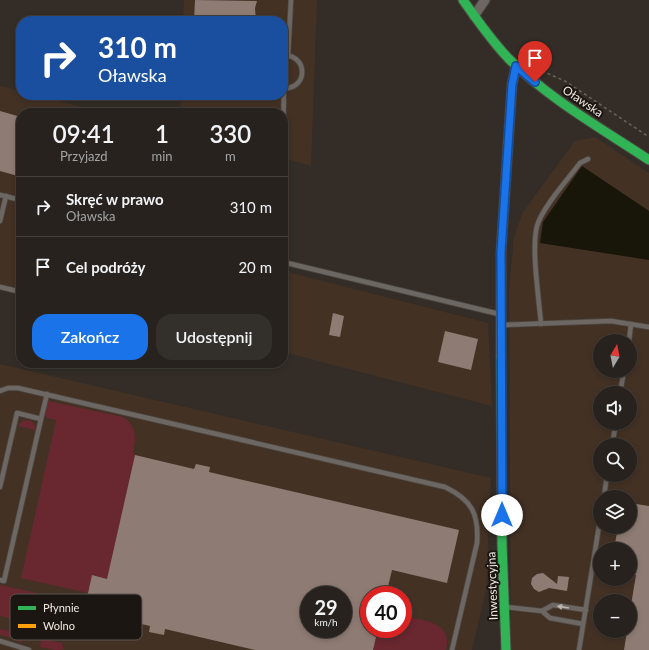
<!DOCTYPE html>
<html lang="pl">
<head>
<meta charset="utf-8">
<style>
	:root { --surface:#27221d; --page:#332f2a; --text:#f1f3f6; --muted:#a4a4a4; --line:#433f3b; --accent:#1a73e8 }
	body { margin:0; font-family:Lato,sans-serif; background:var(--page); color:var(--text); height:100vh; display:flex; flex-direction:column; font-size:15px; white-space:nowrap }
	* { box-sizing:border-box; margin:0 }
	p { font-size:13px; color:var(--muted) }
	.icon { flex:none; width:22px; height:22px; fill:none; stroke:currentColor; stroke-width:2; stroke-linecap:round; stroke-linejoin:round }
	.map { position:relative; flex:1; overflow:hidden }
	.side { position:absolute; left:16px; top:108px; width:272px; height:260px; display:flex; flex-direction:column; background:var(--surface); border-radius:16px; box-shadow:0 2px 6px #0003,0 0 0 1px var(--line) }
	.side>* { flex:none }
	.banner { position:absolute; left:16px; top:16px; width:272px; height:84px; border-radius:16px; box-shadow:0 2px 6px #0003,0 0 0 1px var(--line); background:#1a4fa0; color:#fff; overflow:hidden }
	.needle { width:26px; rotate:10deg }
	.controls { position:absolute; left:593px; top:334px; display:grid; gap:8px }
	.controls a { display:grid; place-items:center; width:44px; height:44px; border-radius:50%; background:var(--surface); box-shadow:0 2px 6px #0003,0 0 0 1px var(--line); font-size:20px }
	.speed { position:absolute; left:300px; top:586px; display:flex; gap:8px; font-size:20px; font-weight:700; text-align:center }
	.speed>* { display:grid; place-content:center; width:52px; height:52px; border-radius:50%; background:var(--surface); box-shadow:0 2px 6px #0003,0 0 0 1px var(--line); line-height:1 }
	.speed small { font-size:10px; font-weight:400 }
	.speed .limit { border:6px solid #d22; background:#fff; color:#111 }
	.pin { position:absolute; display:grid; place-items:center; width:34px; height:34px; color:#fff; margin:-41px -17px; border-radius:50% 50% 50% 0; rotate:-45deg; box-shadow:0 0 4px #0007 }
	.pin .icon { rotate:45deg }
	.me { position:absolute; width:44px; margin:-22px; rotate:0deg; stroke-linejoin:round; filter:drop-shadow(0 0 3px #0008) }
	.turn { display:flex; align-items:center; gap:14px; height:84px; padding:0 16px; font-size:18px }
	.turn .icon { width:52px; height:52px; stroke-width:2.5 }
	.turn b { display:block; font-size:28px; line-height:34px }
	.eta { display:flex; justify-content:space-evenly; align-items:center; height:68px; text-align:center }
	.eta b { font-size:24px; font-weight:600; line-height:28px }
	.action { display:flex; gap:8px; margin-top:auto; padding:8px 16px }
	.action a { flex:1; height:46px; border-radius:16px; background:var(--accent); color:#fff; font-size:16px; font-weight:600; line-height:46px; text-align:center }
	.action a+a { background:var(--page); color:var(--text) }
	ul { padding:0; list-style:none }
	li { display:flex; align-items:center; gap:12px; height:60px; padding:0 16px; border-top:1px solid var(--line) }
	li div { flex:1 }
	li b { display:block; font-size:15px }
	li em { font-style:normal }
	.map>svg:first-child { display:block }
	.built { fill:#433124; fill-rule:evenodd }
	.green { fill:#692730 }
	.water { fill:#181509 }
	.building { fill:#8e7b74; fill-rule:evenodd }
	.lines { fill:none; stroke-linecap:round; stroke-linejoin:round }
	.lane-casing { stroke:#4e4843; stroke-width:6 }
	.street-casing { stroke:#4e4843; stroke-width:11 }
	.fast-casing { stroke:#4e4843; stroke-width:11 }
	.slow-casing { stroke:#4e4843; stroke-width:11 }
	.path { stroke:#6a6460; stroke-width:1.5; stroke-dasharray:3 3; stroke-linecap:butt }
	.lane { stroke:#6c6762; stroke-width:4.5 }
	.street { stroke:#6c6762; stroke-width:9 }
	.fast { stroke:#30b455; stroke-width:9 }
	.slow { stroke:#ff9f0a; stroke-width:9 }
	.oneway { fill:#bcb5af }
	.route-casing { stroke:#114b97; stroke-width:10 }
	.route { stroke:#1a73e8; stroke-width:7 }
	.labels { text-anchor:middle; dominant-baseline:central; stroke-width:4; stroke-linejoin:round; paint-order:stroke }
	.street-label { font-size:12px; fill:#f2e9e3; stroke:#1b1611 }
	.key { fill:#1b1611; stroke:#5c5550; stroke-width:1 }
	.key-label { font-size:11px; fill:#f2e9e3 }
</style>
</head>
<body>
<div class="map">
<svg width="649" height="650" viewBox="0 0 649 650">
	<rect width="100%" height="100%" fill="#342d27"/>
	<g class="built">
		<polygon points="184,0 317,0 311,166 283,158 283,113 180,113 181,95 283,95 283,21 183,21"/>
		<polygon points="0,86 21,91 21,95 37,95 103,113 21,113 21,294 0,289"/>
		<path d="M595,137l54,36v477h-138l-2,-360 5,-53 9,-25 52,-71zM600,341h30v30h-30zM600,393h30v30h-30zM600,445h30v30h-30zM600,497h30v30h-30zM600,549h30v30h-30zM600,601h30v30h-30z"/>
		<polygon points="283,271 488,323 492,406 283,352"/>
		<path d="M0,364l491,114 -5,112 -14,60h-472zM309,595h34v34h-34zM369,595h34v34h-34z"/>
	</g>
	<g class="green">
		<path d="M48,401l75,16c14,9 13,21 10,35l2,3 -28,124 -15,-4 -4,18 -67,-15 35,-158 -9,-2 -2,-3z"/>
		<polygon points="23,420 31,421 35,425 35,430 18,426"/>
		<polygon points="0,585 78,602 74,621 87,623 84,637 80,639 28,629 10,618 0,616"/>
		<path d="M403,616c21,5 50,5 43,34h-73l5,-21h25z"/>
		<polygon points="0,629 23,634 21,643 13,638 0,635"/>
		<polygon points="41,639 62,643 64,649 56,650 40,647"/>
	</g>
	<polygon class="water" points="582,166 649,211 649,260 540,243 543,222"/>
	<g class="building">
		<polygon points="195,0 257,1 255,8 256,21 194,21"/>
		<polygon points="0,111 21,117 21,171 19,170 18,176 0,171"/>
		<polygon points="333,313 344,316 340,337 329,335"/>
		<polygon points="445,331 478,339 471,370 438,362"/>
		<path d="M135,455l59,14 2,-5 14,3 -1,5 250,58 -12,53 -55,-13 -6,25h-17v34h9l-5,21h-118l-90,-21 -1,6 -15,-3 1,-6 -51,-12 -1,6 -15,-4 9,-41 15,4zM309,595h34v34h-34z"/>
		<polygon points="630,503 649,506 649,650 624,650 627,631 630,631 630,611 636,575 630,575 630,549 614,549 618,527 630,527"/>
		<polygon points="543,573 557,584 558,576 569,577 567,591 549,588 539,592 534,589 531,584 532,578 537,574"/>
	</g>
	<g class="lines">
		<g class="lane-casing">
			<g id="lane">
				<path d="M283,55c26,0 25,35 0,33"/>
				<polyline points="288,55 291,0"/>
				<polyline points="283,142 284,88"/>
				<polyline points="0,195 21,200"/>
				<polyline points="0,221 6,196"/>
				<polyline points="283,262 499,314"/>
				<polyline points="0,287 21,292"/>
				<path d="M541,324c-2,-26 -10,-75 -4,-98 5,-18 31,-47 43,-63l8,-4"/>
				<polyline points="503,325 611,321 649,327"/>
				<polyline points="629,341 631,324"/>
				<path d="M0,391l8,-3h10l427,99c27,13 34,27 32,56l-25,107"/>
				<polyline points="620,393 624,371"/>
				<polyline points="41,419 47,394"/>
				<polyline points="612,445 616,423"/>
				<polyline points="0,487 17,413 41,419 4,581 0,580"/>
				<polyline points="604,497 607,475"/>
				<polyline points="506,607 542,611 553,605 586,610"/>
				<polyline points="542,611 550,618 583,624"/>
				<polyline points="0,641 29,650"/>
				<polyline points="579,650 600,520"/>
			</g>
		</g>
		<g class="street-casing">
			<polyline id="street" points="474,16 485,0"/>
		</g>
		<g class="fast-casing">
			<g id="fast">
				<path d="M463,0c14,20 28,40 45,58 41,41 93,70 141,102"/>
				<polyline points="501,357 502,544 506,650"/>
			</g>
		</g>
		<g class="slow-casing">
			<polyline id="slow" points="501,357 501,252 512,85 516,66"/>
		</g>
		<polyline class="path" points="542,71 565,81 649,137"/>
		<use href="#lane" class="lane"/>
		<use href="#street" class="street"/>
		<use href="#fast" class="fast"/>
		<use href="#slow" class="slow"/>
	</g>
	<defs><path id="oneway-solid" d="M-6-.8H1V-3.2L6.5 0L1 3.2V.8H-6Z"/></defs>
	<use class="oneway" href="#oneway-solid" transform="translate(563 607) rotate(-171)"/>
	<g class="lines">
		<g class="route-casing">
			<polyline id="route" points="502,515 501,252 512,85 516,66 535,82"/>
		</g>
		<use href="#route" class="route"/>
	</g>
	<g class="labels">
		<g class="street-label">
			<text transform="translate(583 101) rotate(34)">Oławska</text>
			<text transform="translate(492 586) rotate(-92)">Inwestycyjna</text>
		</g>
	</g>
	<rect x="10" y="594" width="132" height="46" rx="6" class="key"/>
	<rect x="18" y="606" width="18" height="4" fill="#30b455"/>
	<rect x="18" y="624" width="18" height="4" fill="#ff9f0a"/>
	<g class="key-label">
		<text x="43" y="612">Płynnie</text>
		<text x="43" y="630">Wolno</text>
	</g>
</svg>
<div class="controls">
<a><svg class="needle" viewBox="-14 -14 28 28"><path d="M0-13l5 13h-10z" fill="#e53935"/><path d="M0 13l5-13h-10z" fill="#a4a4a4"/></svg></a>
<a><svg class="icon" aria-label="sound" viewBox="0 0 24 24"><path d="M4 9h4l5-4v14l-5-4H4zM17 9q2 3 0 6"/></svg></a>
<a><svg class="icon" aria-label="search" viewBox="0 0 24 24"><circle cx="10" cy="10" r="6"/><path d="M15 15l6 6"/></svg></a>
<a><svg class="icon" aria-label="layers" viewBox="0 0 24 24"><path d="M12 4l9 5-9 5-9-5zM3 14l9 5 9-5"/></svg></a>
<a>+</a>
<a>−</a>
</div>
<div class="speed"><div>29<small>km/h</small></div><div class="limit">40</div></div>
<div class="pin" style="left:535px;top:82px;background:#d93025"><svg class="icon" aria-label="arrive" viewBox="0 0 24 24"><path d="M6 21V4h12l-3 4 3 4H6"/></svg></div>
<svg class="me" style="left:502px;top:515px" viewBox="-20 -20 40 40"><circle r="19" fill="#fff"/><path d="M0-13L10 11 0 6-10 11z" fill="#1a73e8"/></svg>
<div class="banner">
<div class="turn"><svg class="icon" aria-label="right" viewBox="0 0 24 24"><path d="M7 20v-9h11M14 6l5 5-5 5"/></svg><div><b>310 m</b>Oławska</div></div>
</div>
<section class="side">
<div class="eta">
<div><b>09:41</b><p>Przyjazd</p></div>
<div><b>1</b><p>min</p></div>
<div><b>330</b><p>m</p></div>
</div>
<ul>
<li><svg class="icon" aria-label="right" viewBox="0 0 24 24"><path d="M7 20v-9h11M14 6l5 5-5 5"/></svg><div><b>Skręć w prawo</b><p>Oławska</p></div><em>310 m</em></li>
<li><svg class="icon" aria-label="arrive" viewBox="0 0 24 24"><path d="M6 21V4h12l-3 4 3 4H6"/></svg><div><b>Cel podróży</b></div><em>20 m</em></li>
</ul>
<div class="action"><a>Zakończ</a><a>Udostępnij</a></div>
</section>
</div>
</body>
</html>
